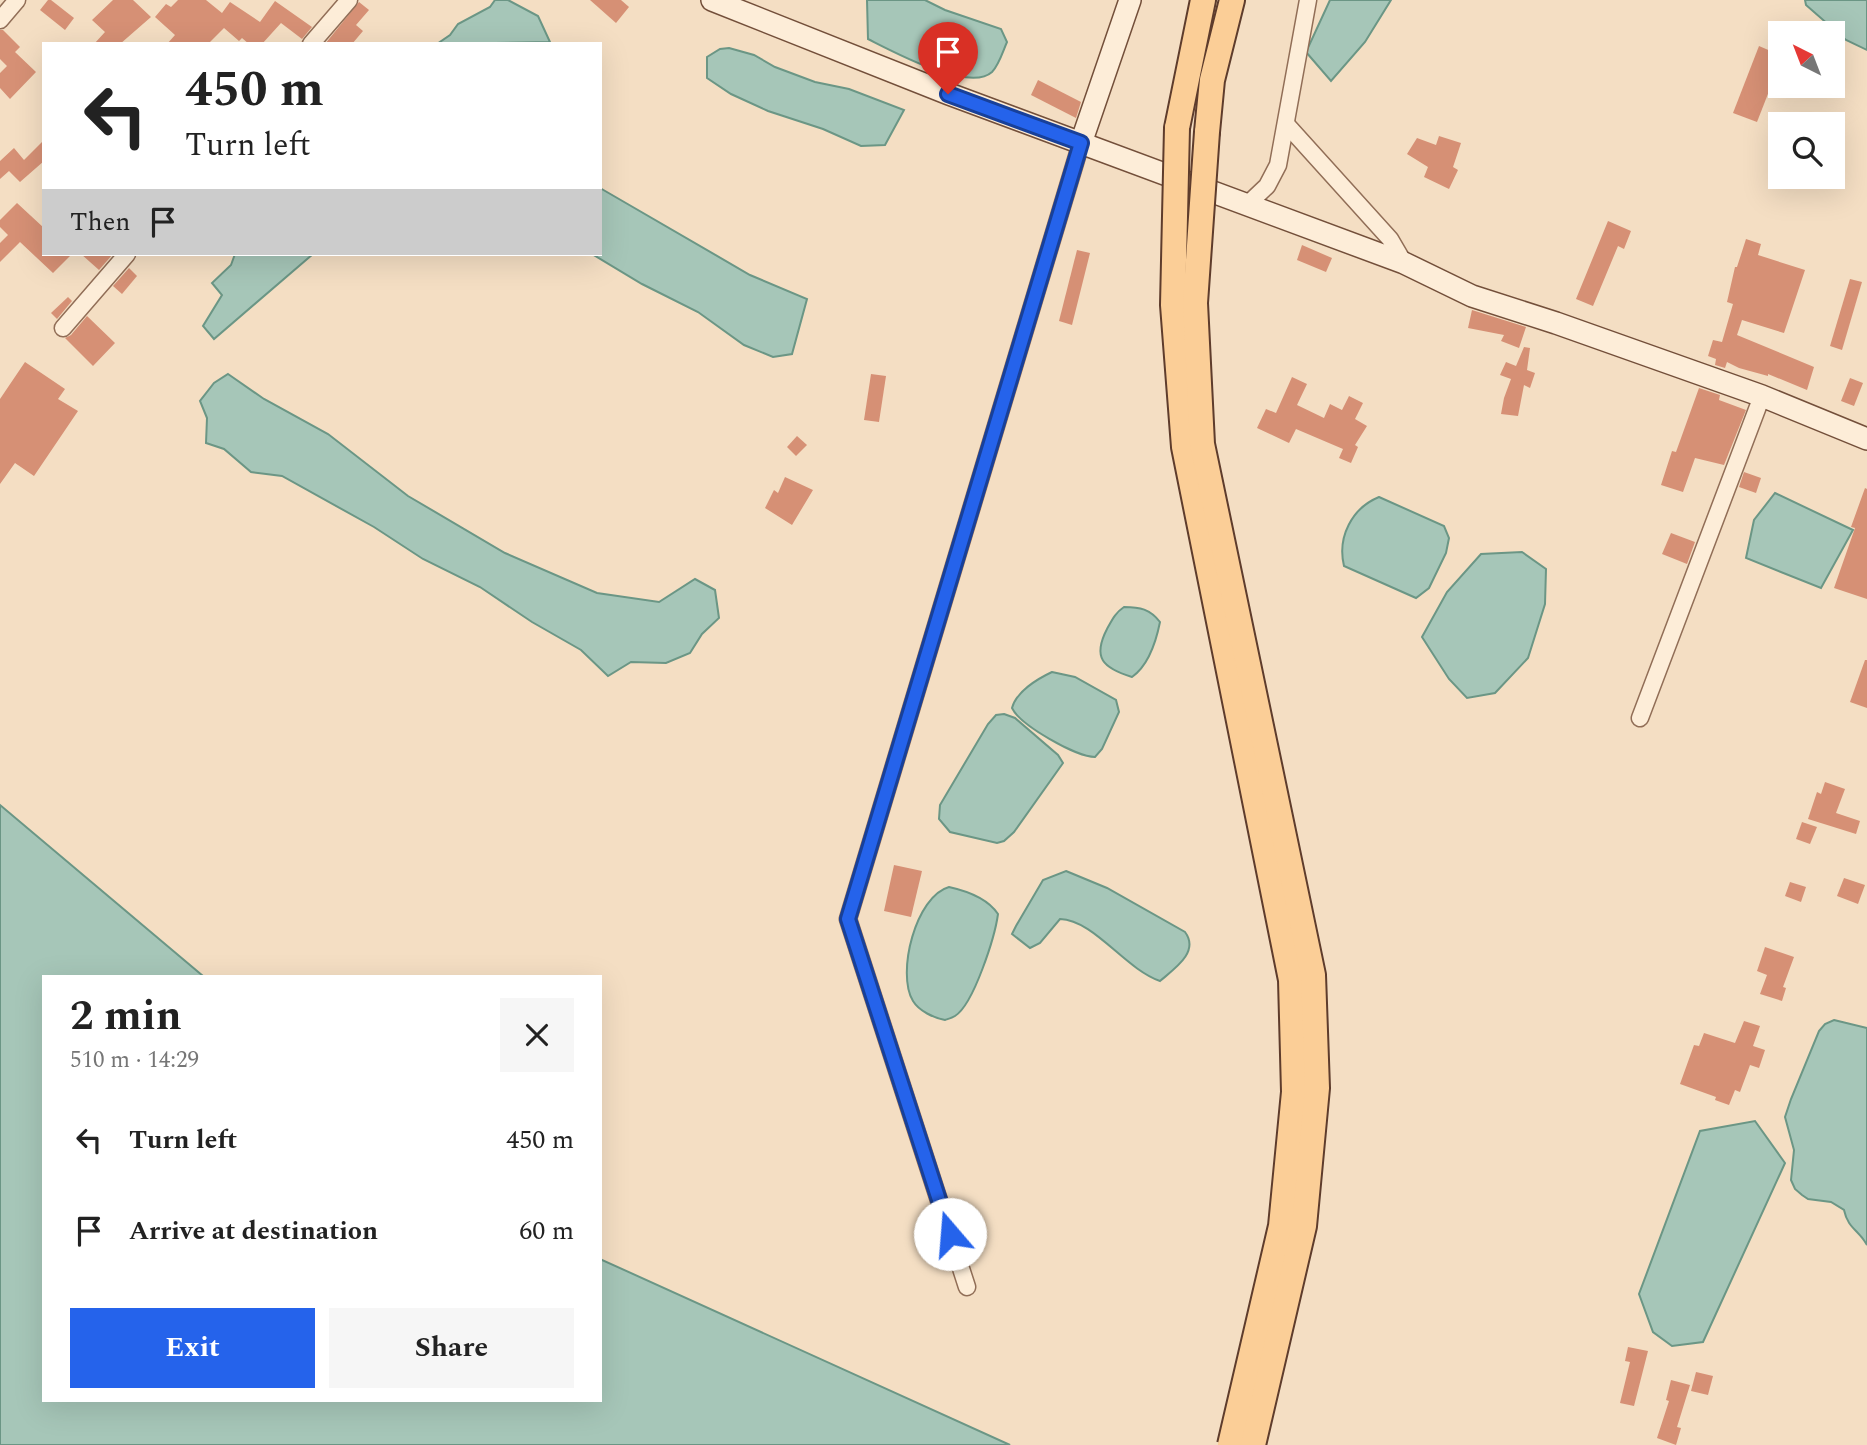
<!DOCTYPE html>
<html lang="en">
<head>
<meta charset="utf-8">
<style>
	:root { --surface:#fff; --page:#f6f6f6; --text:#222; --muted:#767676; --accent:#2563eb }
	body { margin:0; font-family:Spectral,serif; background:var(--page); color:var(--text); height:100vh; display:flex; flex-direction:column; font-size:26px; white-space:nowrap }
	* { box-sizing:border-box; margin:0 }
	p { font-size:23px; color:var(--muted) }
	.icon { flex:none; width:38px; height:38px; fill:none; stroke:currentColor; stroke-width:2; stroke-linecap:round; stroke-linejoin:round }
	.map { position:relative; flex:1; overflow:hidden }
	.drawer { position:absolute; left:42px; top:975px; width:560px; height:427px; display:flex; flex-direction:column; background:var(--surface); border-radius:0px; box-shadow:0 7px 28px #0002 }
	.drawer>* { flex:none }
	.top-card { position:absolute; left:42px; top:42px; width:560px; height:214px; border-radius:0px; box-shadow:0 7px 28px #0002; background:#fff; color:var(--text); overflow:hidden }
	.needle { width:46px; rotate:318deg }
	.tools { position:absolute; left:1768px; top:21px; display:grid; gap:14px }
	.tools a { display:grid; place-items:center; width:77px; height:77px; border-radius:0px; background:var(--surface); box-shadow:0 7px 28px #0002; font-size:35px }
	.pin { position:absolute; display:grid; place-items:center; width:60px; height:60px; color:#fff; margin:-72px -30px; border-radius:50% 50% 50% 0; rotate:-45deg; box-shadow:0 0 7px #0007 }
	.pin .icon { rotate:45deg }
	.me { position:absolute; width:77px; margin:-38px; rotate:342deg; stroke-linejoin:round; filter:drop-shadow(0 0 5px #0008) }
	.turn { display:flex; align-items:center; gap:24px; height:147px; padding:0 28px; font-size:32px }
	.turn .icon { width:91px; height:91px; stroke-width:2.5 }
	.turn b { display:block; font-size:49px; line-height:60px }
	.then { display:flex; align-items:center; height:66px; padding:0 28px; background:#0003; gap:14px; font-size:26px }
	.round { display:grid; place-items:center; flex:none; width:74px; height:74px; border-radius:0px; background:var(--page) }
	.summary { display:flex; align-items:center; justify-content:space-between; height:119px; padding:0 28px }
	h1 { font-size:42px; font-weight:700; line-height:52px }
	.button { display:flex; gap:14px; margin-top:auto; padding:14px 28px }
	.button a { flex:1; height:80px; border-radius:0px; background:var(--accent); color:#fff; font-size:28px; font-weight:700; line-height:80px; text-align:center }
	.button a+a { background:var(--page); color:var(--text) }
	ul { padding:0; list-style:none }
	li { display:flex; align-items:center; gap:21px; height:91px; padding:0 28px }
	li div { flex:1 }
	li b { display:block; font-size:26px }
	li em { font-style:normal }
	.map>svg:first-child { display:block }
	.water { fill:#a6c6b8; stroke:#6b9685; stroke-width:2 }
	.building { fill:#d69075 }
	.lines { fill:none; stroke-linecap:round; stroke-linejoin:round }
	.street-casing { stroke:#916e57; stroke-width:19 }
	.secondary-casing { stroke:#734f3a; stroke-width:24 }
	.primary-casing { stroke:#5e3c2c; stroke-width:28 }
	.street { stroke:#fdedd8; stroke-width:16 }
	.secondary { stroke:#fdedd8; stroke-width:21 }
	.primary { stroke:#fbce97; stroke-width:24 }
	.primary-bridge-casing { stroke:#5e3c2c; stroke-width:28; stroke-linecap:butt }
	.primary-bridge { stroke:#fbce97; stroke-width:24 }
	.route-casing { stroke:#184099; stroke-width:18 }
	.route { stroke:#2563eb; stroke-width:12 }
</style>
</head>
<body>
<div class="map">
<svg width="1867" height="1445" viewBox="0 0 1867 1445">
	<rect width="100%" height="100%" fill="#f4dec3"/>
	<g class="water">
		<polygon points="495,0 508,0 538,16 550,42 437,44 450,35 458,24 490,7"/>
		<path d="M867,0h58l20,10 56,19 6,13c-4,9 -8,23 -15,30 -23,21 -100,-21 -124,-33z"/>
		<polygon points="1330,0 1391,0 1365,42 1331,81 1306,52"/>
		<polygon points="1805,0 1867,0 1867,50 1846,40 1806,5"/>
		<polygon points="729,48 754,55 775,67 815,82 849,89 904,110 885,145 861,146 823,129 768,111 731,94 707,78 707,57 720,49"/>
		<polygon points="600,188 750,275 807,299 792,354 773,357 744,345 698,312 642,284 592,254 600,254"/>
		<polygon points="235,254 313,254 214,339 203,326 222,295 212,283 231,265"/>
		<polygon points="228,374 264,399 328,434 408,496 505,553 597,593 659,602 695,579 715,590 719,618 702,634 690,653 666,663 631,662 608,676 581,650 532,622 480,587 423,559 374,527 282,476 251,472 224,449 206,443 207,418 200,401 214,383"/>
		<polygon points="1775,493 1853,530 1821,588 1746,558 1754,520"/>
		<path d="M1379,497l65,29 5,12 -3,15 -17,35 -13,10 -72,-32c-7,-29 8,-58 35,-69z"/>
		<polygon points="1522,552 1546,569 1545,604 1528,658 1495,693 1467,698 1449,679 1422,637 1447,592 1481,554"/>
		<path d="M1124,607c16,0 26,2 36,15 -4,20 -11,43 -28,55 -29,-9 -40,-19 -25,-48 5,-9 8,-16 17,-22z"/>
		<path d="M1052,672l23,5 41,23 3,12 -17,37 -7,8c-19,0 -75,-32 -83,-49 4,-16 25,-29 40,-36z"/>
		<polygon points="1004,714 1015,718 1058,755 1063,763 1014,832 1004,841 997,843 950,832 939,819 940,805 988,724 996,715"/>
		<polygon points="0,805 203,976 44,976 44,1400 600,1400 600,1259 1010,1445 0,1445"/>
		<path d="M1066,871l41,17 78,44c15,20 -11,37 -25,49 -35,-12 -66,-61 -100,-62l-20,24 -10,5 -18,-14 4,-8 27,-46z"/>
		<path d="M949,887c18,4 39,12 49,27 -3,22 -24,90 -43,102 -3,2 -7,3 -10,4 -11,-2 -26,-9 -32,-19 -17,-28 3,-105 36,-114z"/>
		<path d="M1834,1020l33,8v217c-8,-15 -19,-16 -23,-35l-13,-8 -23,-3 -6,-4 -7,-6 -4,-9 3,-30 -9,-33 6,-18 28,-68 6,-7z"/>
		<polygon points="1755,1121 1785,1163 1703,1342 1672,1346 1653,1332 1639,1294 1700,1131"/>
	</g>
	<g class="building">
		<polygon points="48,0 51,0 74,18 65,30 40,10"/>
		<polygon points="113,0 133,0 151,17 120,44 94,44 105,32 92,20"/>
		<polygon points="178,0 206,0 222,13 230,2 260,22 275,1 312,27 302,39 281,23 262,44 249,44 242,38 239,41 224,28 208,44 167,44 175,35 155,17 166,4 171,7"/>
		<polygon points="590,0 621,0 629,7 616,23"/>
		<polygon points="359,2 369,10 356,25 363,31 352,44 325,44"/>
		<polygon points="0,30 3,30 20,47 15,52 36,72 10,99 0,88 0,73 7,66 0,59"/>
		<polygon points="1759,46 1780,55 1780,63 1757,122 1733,113"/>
		<polygon points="1038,80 1081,102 1076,118 1031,95"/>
		<polygon points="1439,136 1461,143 1453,167 1458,170 1449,189 1424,177 1428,167 1407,154 1417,138 1436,145"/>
		<polygon points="44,140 44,161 20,182 9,171 0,179 0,161 14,148 24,160"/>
		<polygon points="17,203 44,228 44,254 72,254 53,273 20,242 0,262 0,243 8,235 0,227 0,220"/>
		<polygon points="1608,221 1631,231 1624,249 1618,246 1593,306 1576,299"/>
		<polygon points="1746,239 1761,244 1758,255 1805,270 1784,333 1742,320 1737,335 1814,367 1807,390 1768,374 1768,376 1739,368 1727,362 1725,368 1715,365 1716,359 1708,356 1713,340 1722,342 1733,304 1727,302 1735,267 1737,267"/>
		<polygon points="1302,245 1332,258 1326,272 1297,260"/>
		<polygon points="1077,250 1090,253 1072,325 1059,321"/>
		<polygon points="81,254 113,254 99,270"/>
		<polygon points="129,268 137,276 122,294 113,286"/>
		<polygon points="1850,279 1862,282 1842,350 1830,346"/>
		<polygon points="68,297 72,301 57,319 51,313"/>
		<polygon points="1472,310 1526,327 1519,348 1501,341 1504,335 1468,328"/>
		<polygon points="87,316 115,343 93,366 65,338 71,335"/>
		<polygon points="1524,347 1530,348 1527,370 1535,373 1530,388 1524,385 1518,416 1501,414 1504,398 1511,379 1500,375 1506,362 1516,366"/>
		<polygon points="25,362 65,389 58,399 78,411 34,476 15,463 0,484 0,399"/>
		<polygon points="871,374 886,376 879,422 864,420"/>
		<polygon points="1292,377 1307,384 1297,405 1324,418 1330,404 1342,410 1349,396 1363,403 1355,419 1367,426 1355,445 1358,447 1351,463 1339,458 1343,449 1296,429 1289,443 1257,428 1266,409 1276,413"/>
		<polygon points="1850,378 1863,383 1854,406 1841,401"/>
		<polygon points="1699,388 1720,395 1719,400 1746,410 1724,465 1695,458 1683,492 1661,485 1672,451 1676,452"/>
		<polygon points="797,436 807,445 796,456 787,447"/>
		<polygon points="1744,472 1761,478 1756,493 1739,487"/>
		<polygon points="785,477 813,490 792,525 765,508 774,490 778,493"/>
		<polygon points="1865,488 1867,489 1867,599 1834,588 1855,528 1851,527"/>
		<polygon points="1671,533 1695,542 1687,564 1662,554"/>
		<polygon points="1865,660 1867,660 1867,708 1850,702"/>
		<polygon points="1825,782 1845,789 1836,813 1860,821 1856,834 1808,819 1817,792 1821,794"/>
		<polygon points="1802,822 1817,827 1810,844 1796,839"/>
		<polygon points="894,865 922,871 911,917 884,911"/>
		<polygon points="1844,878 1865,885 1858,904 1837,896"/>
		<polygon points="1790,882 1806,887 1801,902 1785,896"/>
		<polygon points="1765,947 1794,957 1783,987 1786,988 1782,1001 1760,994 1767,975 1757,971"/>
		<polygon points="1744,1021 1760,1026 1753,1046 1765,1050 1759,1068 1750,1065 1740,1092 1735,1090 1729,1105 1715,1100 1716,1097 1680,1084 1694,1045 1699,1046 1704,1033 1735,1043"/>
		<polygon points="1628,1347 1648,1351 1634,1406 1620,1403 1630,1362 1625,1361"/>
		<polygon points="1696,1372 1713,1376 1708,1395 1691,1391"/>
		<polygon points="1671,1380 1690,1385 1677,1427 1681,1428 1676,1445 1657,1438 1669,1401 1666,1400"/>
	</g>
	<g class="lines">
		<g class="street-casing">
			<g id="street">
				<polyline points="0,20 17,0"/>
				<polyline points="311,44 349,0"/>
				<polyline points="1287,125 1390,239 1404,263"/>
				<polyline points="1248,204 1267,186 1278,165 1308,0"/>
				<polyline points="63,328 127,254"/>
				<polyline points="1640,718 1762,396"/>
				<polyline points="967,1287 848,919 1081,143"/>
			</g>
		</g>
		<g class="secondary-casing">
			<g id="secondary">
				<polyline points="712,0 949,94 1404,263 1472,296 1556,323 1762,396 1867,439"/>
				<polyline points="1081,143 1130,0"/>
			</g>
		</g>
		<g class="primary-casing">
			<g id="primary">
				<polyline points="1177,128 1203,0"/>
				<polyline points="1207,132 1212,80 1232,0"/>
			</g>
		</g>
		<use href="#street" class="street"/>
		<use href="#secondary" class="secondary"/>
		<use href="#primary" class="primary"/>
		<g class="primary-bridge-casing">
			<g id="primary-bridge">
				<polyline points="1177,128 1173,305 1184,447 1291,980 1294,1092 1281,1226 1230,1445"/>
				<polyline points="1207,132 1195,303 1202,444 1313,975 1317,1088 1304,1226 1253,1445"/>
			</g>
		</g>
		<use href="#primary-bridge" class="primary-bridge"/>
	</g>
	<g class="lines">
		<g class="route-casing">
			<polyline id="route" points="948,94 1081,143 848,919 950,1234"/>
		</g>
		<use href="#route" class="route"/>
	</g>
</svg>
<div class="tools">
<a><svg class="needle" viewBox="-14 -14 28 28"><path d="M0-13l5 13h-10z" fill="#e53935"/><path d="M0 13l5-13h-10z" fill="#767676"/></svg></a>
<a><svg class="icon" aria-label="search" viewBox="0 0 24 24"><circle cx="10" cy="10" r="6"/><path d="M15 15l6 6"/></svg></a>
</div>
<div class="pin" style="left:948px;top:94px;background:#d93025"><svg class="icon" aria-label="arrive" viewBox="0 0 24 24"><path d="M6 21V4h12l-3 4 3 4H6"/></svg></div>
<svg class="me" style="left:950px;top:1234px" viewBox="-20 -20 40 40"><circle r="19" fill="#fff"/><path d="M0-13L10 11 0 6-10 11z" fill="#2563eb"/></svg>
<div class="top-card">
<div class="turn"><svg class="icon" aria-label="left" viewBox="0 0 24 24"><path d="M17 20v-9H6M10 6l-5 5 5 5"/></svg><div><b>450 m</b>Turn left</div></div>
<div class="then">Then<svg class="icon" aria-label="arrive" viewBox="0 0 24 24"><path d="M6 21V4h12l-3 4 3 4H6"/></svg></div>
</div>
<section class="drawer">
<div class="summary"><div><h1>2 min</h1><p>510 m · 14:29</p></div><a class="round"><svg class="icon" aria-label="close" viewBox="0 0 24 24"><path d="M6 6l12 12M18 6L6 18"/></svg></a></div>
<ul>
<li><svg class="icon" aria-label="left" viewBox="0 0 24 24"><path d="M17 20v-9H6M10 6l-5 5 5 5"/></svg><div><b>Turn left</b></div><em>450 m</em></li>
<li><svg class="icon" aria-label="arrive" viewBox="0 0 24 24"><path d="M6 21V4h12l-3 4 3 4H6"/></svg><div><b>Arrive at destination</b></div><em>60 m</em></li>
</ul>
<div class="button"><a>Exit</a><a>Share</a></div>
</section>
</div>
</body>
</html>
